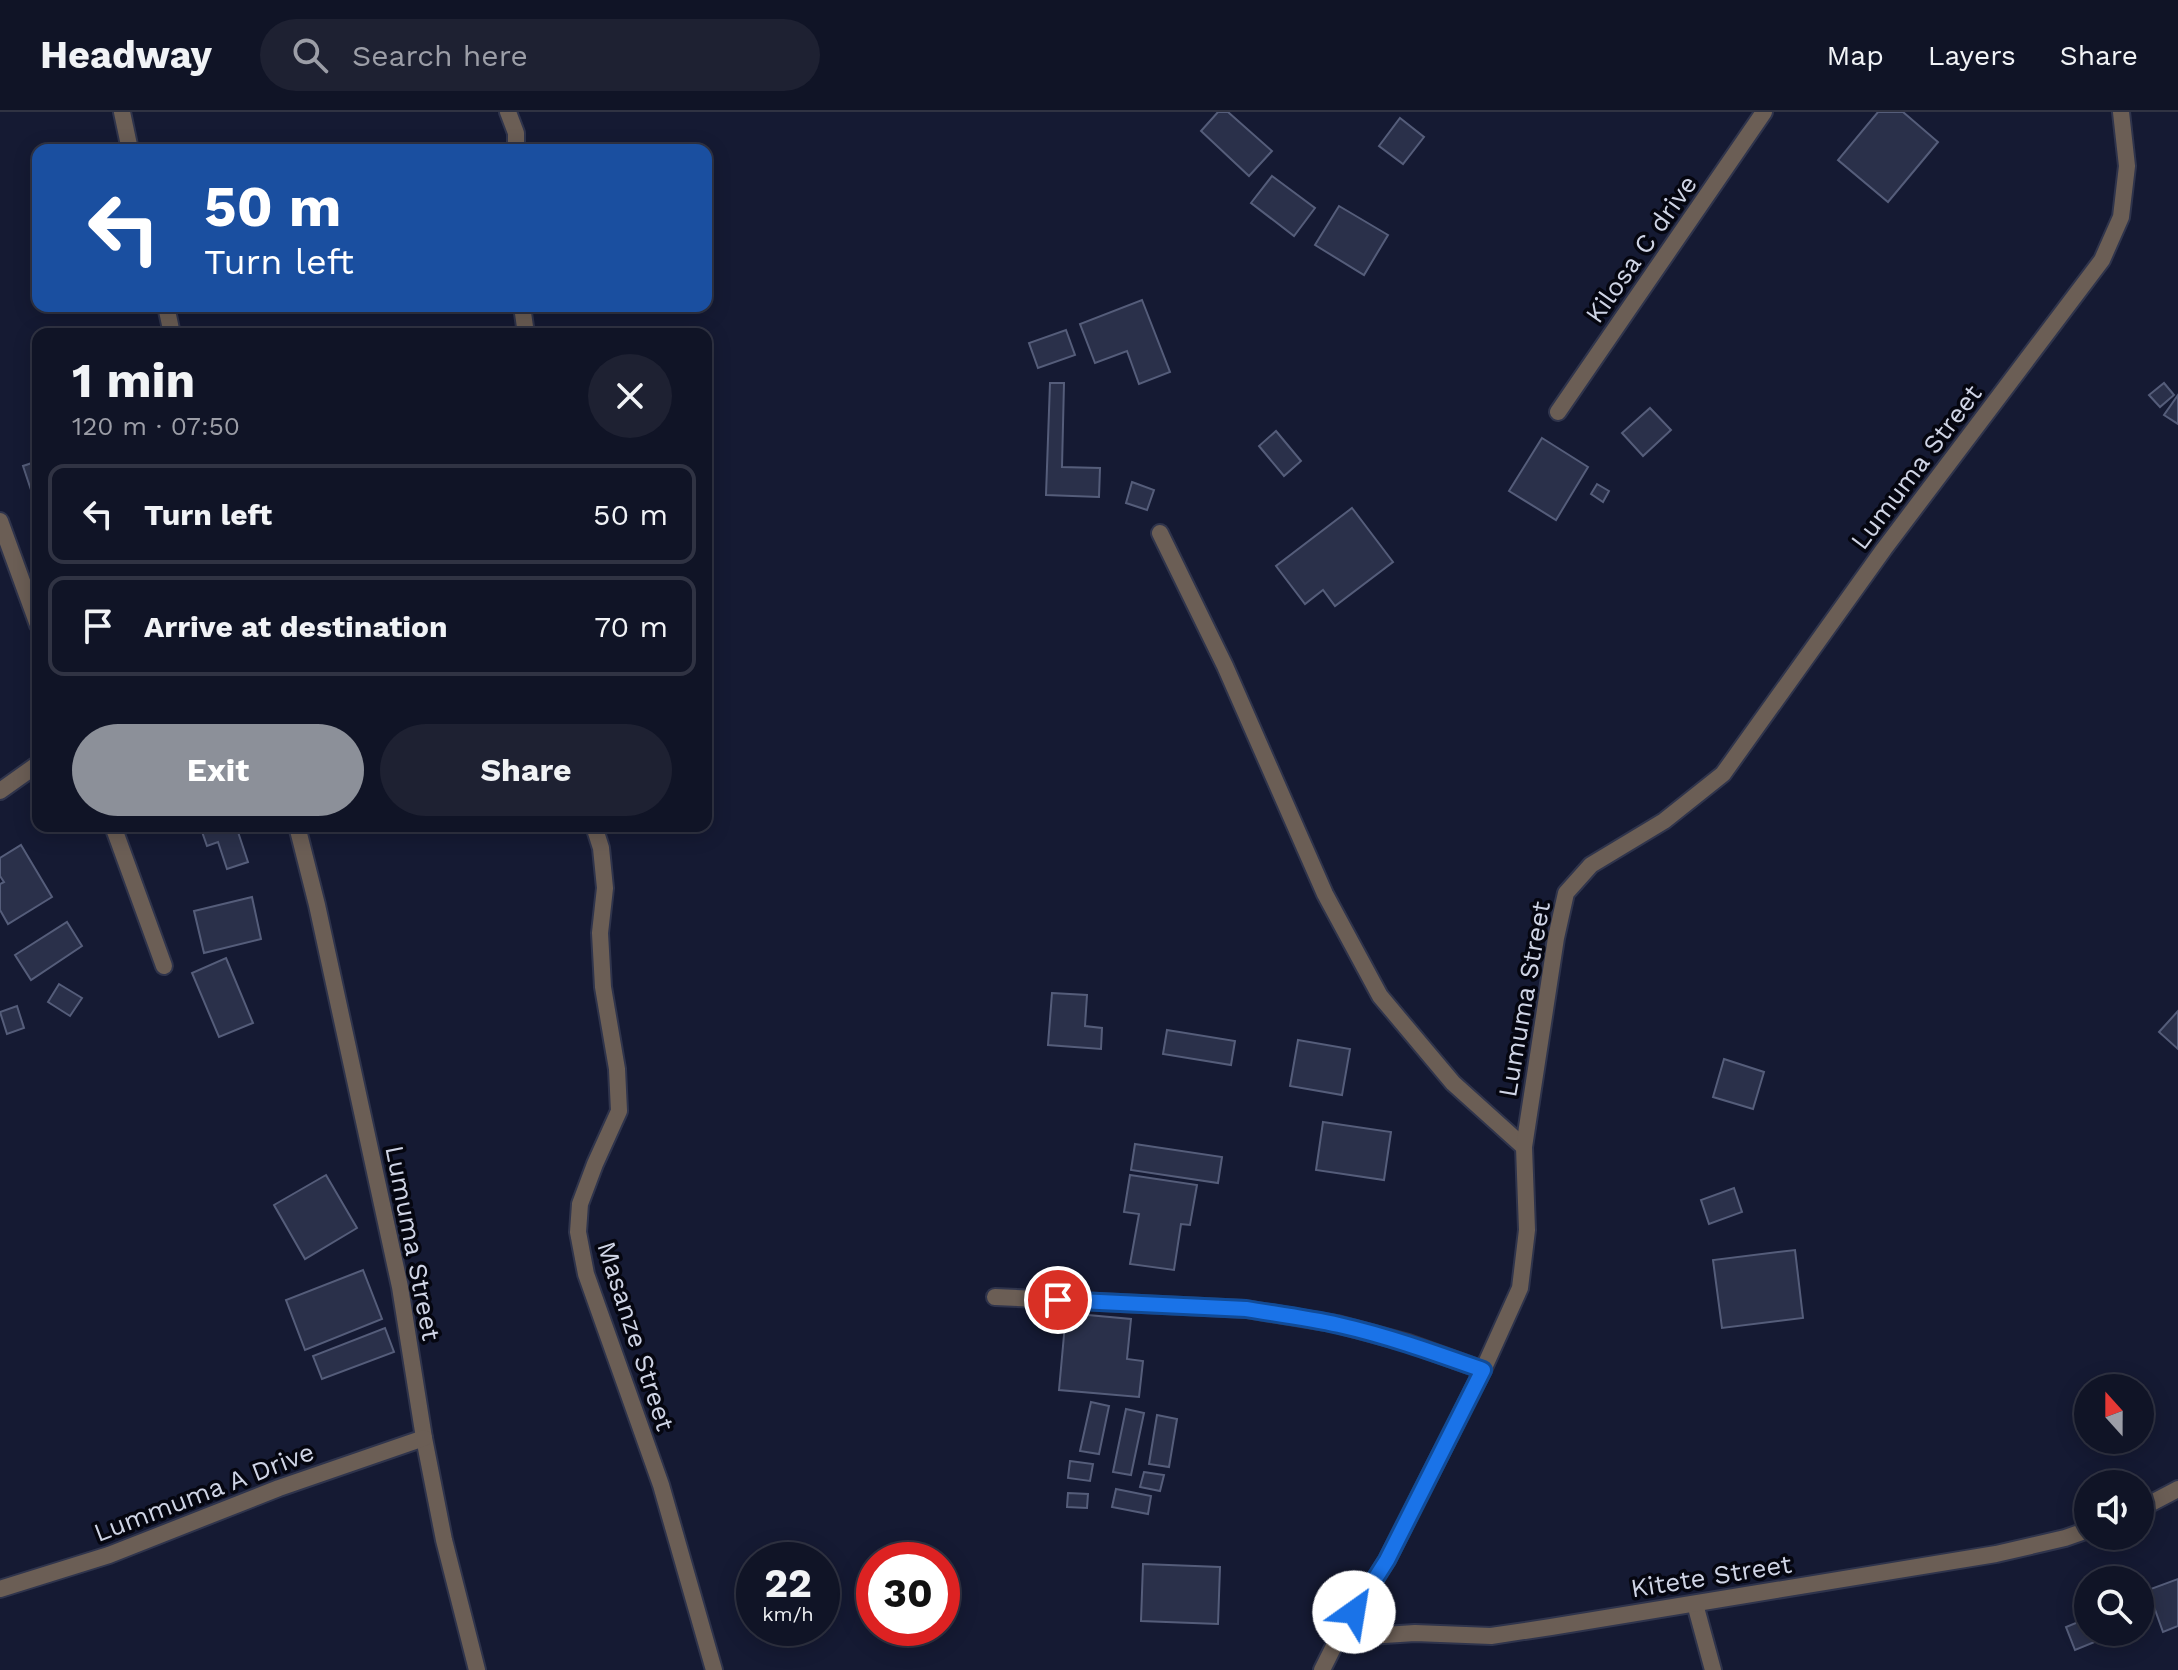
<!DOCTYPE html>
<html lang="en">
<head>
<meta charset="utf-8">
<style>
	:root { --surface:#101426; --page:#1e2132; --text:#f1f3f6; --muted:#9c9ea7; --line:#303343; --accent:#8c9099 }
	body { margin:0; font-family:"Work Sans",sans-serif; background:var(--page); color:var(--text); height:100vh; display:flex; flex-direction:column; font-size:30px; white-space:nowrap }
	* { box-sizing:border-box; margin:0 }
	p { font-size:26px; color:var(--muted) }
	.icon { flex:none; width:44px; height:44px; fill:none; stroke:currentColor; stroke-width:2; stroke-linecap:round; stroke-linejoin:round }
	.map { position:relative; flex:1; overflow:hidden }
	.sheet { position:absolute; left:32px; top:216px; width:680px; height:504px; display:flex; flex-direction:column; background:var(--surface); border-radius:16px; box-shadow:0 4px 20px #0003,0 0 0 2px var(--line) }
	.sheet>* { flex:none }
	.banner { position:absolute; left:32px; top:32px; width:680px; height:168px; border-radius:16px; box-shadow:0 4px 20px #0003,0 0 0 2px var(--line); background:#1a4fa0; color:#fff; overflow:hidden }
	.needle { width:52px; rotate:339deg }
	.buttons { position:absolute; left:2074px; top:1262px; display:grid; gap:16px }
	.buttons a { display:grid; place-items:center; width:80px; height:80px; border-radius:50%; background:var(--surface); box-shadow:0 4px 20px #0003,0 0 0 2px var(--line); font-size:40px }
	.speed { position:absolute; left:736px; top:1430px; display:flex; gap:16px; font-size:40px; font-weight:700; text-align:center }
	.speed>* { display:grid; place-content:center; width:104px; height:104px; border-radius:50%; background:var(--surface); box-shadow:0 4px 20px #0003,0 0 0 2px var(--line); line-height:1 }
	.speed small { font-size:20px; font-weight:400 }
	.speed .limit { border:12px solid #d22; background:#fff; color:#111 }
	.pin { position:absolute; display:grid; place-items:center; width:68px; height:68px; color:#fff; margin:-34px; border:4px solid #fff; border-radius:50%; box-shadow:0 2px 8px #0007 }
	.me { position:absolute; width:88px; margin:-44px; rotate:32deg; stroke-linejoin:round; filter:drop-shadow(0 0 6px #0008) }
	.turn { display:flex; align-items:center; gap:28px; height:168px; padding:0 40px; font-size:36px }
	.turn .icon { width:104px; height:104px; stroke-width:2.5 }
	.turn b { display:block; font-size:56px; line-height:68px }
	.round { display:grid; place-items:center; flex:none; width:84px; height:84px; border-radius:42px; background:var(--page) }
	.headline { display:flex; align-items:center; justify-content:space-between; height:136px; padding:0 40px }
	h1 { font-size:48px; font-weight:700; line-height:60px }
	.button { display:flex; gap:16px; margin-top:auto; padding:16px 40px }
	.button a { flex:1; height:92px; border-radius:48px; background:var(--accent); color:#fff; font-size:32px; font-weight:700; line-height:92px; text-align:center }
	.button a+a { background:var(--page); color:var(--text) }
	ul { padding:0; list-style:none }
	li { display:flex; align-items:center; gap:24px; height:100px; margin:0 16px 12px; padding:0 24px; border:4px solid var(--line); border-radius:16px }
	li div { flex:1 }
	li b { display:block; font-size:30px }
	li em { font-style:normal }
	header { display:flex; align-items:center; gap:48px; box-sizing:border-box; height:112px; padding:0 40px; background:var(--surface); border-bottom:2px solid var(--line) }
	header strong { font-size:38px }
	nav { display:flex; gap:44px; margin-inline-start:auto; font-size:28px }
	.search { width:560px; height:72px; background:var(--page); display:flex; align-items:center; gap:20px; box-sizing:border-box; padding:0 28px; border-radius:44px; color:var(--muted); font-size:30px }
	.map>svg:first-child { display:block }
	.building { fill:#2a304a; stroke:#555d7a; stroke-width:2 }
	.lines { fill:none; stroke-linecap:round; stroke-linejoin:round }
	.minor-casing { stroke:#2f344c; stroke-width:20 }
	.minor { stroke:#6b5e55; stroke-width:16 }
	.route-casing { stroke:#114b97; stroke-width:20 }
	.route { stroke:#1a73e8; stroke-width:14 }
	.labels { text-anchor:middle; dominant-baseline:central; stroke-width:7; stroke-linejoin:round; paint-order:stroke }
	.street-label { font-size:26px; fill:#cfd4e5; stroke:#050610 }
</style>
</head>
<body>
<header>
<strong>Headway</strong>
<div class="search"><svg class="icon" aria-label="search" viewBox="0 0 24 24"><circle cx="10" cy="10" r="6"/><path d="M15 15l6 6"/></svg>Search here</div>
<nav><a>Map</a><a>Layers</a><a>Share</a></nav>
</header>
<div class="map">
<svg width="2178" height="1558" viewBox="0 0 2178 1558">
	<rect width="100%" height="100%" fill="#151a33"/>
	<g class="building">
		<polygon points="1218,0 1228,0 1272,39 1249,64 1201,19"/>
		<polygon points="1878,0 1903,0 1938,30 1888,90 1838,48"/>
		<polygon points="1400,6 1424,25 1403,52 1379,34"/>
		<polygon points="1272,64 1315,96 1294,124 1251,91"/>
		<polygon points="1339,94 1388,123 1364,163 1315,133"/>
		<polygon points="1142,188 1170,260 1139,272 1127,239 1095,251 1080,212"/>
		<polygon points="1066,218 1075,243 1038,256 1029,231"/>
		<polygon points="1050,271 1064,271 1062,355 1100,356 1099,385 1046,383"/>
		<polygon points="2164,271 2174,283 2160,295 2149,283"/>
		<polygon points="2178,283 2178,312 2164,303"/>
		<polygon points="1650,296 1671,318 1643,344 1622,321"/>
		<polygon points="1276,319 1301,349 1284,364 1259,334"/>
		<polygon points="1542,326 1588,355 1556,408 1509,379"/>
		<polygon points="38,349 38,399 23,354"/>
		<polygon points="1132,370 1154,378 1147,398 1126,391"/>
		<polygon points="1597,372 1609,379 1603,390 1591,382"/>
		<polygon points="1352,396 1393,450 1335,494 1323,478 1305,492 1276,454"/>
		<polygon points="200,714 236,714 248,750 227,757 218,730 207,734"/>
		<polygon points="21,733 52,785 8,812 0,798 0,772 4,770 0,764 0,746"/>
		<polygon points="252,785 261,827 204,841 194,799"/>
		<polygon points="67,810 82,834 31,868 15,843"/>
		<polygon points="226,846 253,911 219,925 192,861"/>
		<polygon points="59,872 82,886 70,904 48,890"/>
		<polygon points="1052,881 1087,883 1085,914 1102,916 1101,937 1048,933"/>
		<polygon points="17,894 24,916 7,922 0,900"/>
		<polygon points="2178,899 2178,937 2159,920"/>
		<polygon points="1167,918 1235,929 1231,953 1163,942"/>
		<polygon points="1298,928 1350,937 1342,983 1290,974"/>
		<polygon points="1724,947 1764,960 1753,997 1713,985"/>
		<polygon points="1323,1010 1391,1020 1384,1068 1316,1058"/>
		<polygon points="1135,1032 1222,1045 1218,1071 1131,1058"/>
		<polygon points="326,1063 357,1116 305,1147 274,1093"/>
		<polygon points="1130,1063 1197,1073 1190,1113 1181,1112 1174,1158 1130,1152 1139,1102 1124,1100"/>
		<polygon points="1734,1076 1742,1100 1709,1112 1701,1088"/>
		<polygon points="1795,1138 1803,1206 1722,1216 1713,1148"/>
		<polygon points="363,1158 382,1207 305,1238 286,1188"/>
		<polygon points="1066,1201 1131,1207 1127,1247 1143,1249 1139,1285 1059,1278"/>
		<polygon points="385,1216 394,1240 322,1267 313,1244"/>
		<polygon points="1091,1290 1109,1294 1099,1342 1080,1339"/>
		<polygon points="1126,1297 1144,1301 1131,1363 1113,1360"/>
		<polygon points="1157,1303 1177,1307 1169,1355 1149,1352"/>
		<polygon points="1070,1349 1093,1352 1090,1369 1068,1366"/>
		<polygon points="1144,1360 1164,1363 1160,1379 1140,1375"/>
		<polygon points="1116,1377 1151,1384 1148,1402 1112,1395"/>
		<polygon points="1068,1381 1088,1382 1087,1396 1067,1395"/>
		<polygon points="1143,1452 1220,1455 1218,1512 1141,1509"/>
		<polygon points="2178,1467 2178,1514 2163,1520 2148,1478"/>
		<polygon points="2088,1506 2088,1520 2105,1520 2107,1525 2075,1538 2066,1515"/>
	</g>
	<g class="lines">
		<g class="minor-casing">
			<g id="minor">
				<polyline points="122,0 130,38"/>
				<polyline points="508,0 516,21 516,38"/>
				<polyline points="166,194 172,222"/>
				<polyline points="522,194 526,222"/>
				<polyline points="1558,300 1764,0"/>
				<polyline points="0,409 38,513"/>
				<polyline points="1160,421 1225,554 1325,782 1380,884 1453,971 1524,1035"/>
				<polyline points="0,679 38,652"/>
				<polyline points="113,714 164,854"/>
				<polyline points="297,714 317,793 400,1175 424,1326 444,1428 477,1558"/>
				<polyline points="594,714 601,736 605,776 600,821 603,875 617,957 619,999 595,1052 580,1092 578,1120 586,1162 661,1373 714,1558"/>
				<polyline points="995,1185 1246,1197 1337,1212 1408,1231 1483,1258"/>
				<polyline points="2140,1397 2178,1377"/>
				<polyline points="0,1477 109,1443 279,1376 424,1326"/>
				<polyline points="1695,1492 1713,1558"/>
				<polyline points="1338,1526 1415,1521 1491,1524 1551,1515 1996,1442 2065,1426 2088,1418"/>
				<polyline points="1322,1558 1338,1526 1387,1448 1483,1258 1520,1176 1527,1118 1524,1035 1556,826 1566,781 1591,753 1664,709 1723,662 1884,437 2102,148 2121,105 2127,54 2121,0"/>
			</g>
		</g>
		<use href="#minor" class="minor"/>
	</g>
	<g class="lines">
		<g class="route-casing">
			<path id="route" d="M1058,1188l188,9c30,5 62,9 93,16 49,11 96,28 144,45l-96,190 -33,52"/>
		</g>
		<use href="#route" class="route"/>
	</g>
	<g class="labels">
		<g class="street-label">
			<text transform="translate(1641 137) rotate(-55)">Kilosa C drive</text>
			<text transform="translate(1916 355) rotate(-53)">Lumuma Street</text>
			<text transform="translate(1524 887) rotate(-80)">Lumuma Street</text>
			<text transform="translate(413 1131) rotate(79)">Lumuma Street</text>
			<text transform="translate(636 1224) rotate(72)">Masanze Street</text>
			<text transform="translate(204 1380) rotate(-21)">Lummuma A Drive</text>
			<text transform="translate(1711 1464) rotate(-9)">Kitete Street</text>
		</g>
	</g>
</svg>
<div class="buttons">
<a><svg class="needle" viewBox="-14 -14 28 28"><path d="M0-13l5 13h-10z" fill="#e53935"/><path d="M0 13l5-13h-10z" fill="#9c9ea7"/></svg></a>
<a><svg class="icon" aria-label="sound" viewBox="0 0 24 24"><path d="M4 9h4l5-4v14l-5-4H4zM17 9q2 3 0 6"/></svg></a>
<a><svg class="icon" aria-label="search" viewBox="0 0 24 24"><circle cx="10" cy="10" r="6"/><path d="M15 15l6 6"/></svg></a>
</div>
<div class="speed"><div>22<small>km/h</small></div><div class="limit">30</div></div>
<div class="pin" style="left:1058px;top:1188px;background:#d93025"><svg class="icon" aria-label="arrive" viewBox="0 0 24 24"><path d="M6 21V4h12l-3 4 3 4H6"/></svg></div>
<svg class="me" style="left:1354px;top:1500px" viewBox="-20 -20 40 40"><circle r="19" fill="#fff"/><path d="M0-13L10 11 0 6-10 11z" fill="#1a73e8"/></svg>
<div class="banner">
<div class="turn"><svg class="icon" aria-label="left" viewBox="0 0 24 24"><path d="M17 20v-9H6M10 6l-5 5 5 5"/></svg><div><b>50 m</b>Turn left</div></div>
</div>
<section class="sheet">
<div class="headline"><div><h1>1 min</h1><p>120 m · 07:50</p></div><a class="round"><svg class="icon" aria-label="close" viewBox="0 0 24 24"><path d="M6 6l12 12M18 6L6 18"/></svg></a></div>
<ul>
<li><svg class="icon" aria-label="left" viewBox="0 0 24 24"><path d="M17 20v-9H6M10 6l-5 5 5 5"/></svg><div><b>Turn left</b></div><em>50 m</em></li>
<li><svg class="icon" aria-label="arrive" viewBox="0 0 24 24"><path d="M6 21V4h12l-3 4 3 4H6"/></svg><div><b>Arrive at destination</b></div><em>70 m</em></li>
</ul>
<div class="button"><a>Exit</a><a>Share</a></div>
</section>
</div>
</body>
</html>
